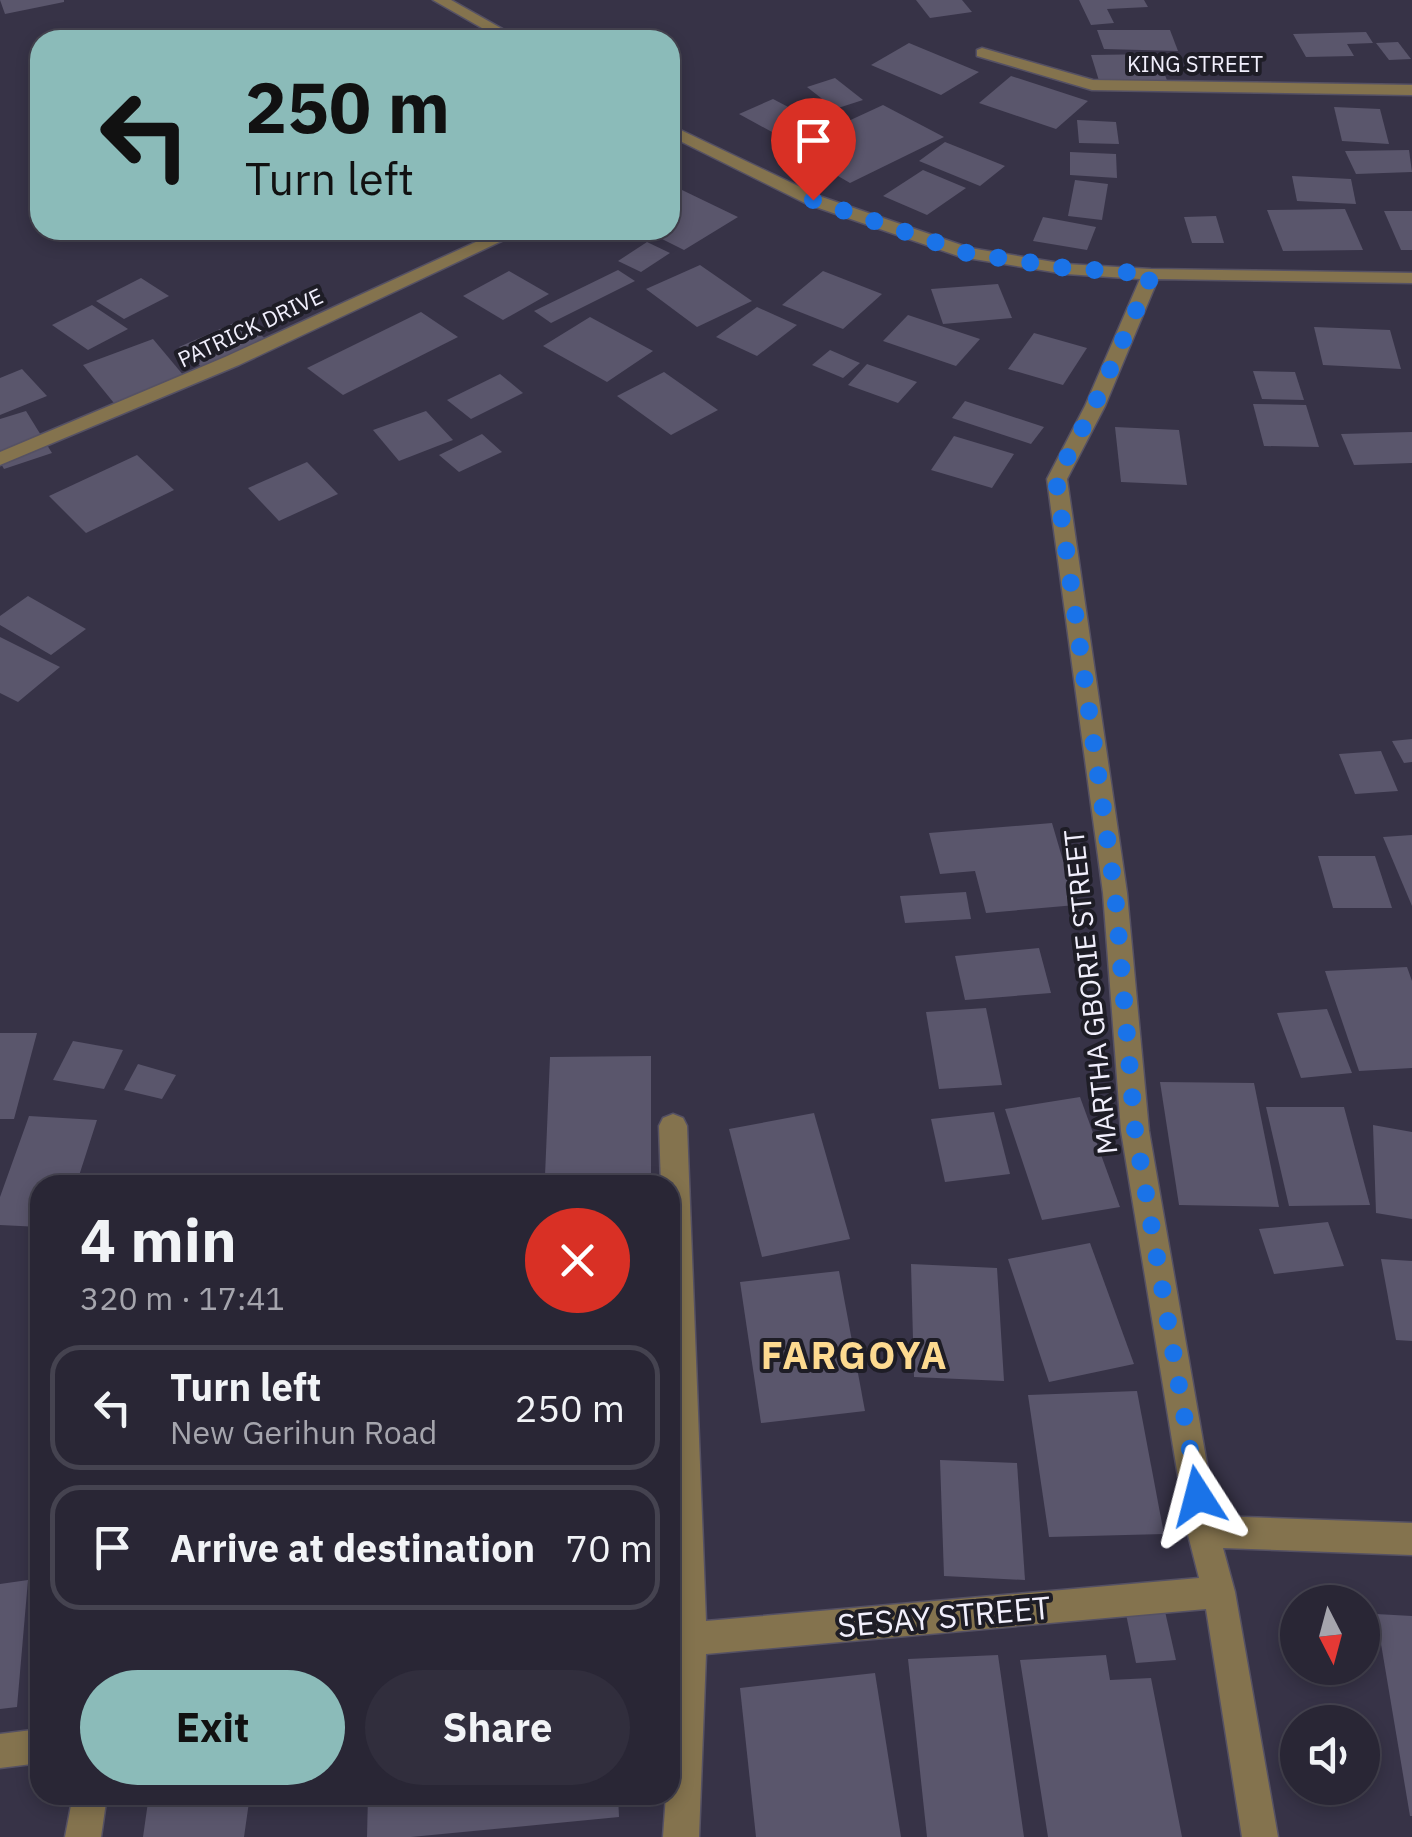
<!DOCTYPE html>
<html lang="en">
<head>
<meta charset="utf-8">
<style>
	:root { --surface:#292635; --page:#312e3d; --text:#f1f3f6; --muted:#a5a5ad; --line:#454350; --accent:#8bbbb9 }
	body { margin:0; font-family:"IBM Plex Sans",sans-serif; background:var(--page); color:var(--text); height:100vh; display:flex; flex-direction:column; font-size:38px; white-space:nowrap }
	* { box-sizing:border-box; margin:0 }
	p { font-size:32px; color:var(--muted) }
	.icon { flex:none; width:55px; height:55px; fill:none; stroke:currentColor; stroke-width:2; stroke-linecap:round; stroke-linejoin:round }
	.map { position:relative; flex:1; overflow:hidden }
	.details { position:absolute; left:30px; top:1175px; width:650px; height:630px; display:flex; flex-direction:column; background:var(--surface); border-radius:30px; box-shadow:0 5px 15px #0003,0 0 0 2px var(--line) }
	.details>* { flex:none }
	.hud { position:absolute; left:30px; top:30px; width:650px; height:210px; border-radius:30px; box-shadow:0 5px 15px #0003,0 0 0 2px var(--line); background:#8bbbb9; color:#111; overflow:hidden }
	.needle { width:65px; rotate:174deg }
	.tools { position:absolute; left:1280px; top:1585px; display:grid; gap:20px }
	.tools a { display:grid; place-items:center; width:100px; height:100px; border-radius:50%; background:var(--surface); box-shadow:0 5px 15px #0003,0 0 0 2px var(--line); font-size:50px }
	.pin { position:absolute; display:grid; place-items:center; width:85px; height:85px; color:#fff; margin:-102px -42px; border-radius:50% 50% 50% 0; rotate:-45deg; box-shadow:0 0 10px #0007 }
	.pin .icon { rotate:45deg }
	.me { position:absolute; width:110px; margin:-55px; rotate:351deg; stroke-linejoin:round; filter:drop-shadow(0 0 8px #0008) }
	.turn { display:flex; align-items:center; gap:35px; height:210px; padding:0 50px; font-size:45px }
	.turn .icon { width:130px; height:130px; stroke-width:2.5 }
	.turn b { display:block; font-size:70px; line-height:85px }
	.round { display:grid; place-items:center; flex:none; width:105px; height:105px; border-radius:52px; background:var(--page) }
	.summary { display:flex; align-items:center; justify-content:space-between; height:170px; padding:0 50px }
	h1 { font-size:60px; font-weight:700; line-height:75px }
	.primary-button { display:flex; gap:20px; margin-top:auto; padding:20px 50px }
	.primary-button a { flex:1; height:115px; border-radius:60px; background:var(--accent); color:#111; font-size:40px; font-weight:700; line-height:115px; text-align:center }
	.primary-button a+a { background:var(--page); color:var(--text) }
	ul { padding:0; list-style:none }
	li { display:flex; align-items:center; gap:30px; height:125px; margin:0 20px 15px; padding:0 30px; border:5px solid var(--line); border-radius:30px }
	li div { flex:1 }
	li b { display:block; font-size:38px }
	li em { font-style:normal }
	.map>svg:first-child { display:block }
	.building { fill:#5a566c }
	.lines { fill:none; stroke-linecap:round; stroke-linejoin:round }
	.minor-casing { stroke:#555164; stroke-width:3 }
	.minor { fill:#84734e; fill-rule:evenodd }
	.route { stroke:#1a73e8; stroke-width:18; stroke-dasharray:0 32.4 }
	.labels { text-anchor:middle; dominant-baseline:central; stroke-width:8; stroke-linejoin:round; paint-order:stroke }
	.far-street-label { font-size:22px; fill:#f1effc; stroke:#1e1d26 }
	.street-label { font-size:28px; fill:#f1effc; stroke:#1e1d26 }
	.near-street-label { font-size:32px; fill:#f1effc; stroke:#1e1d26 }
	.district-label { font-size:38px; font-weight:bold; letter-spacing:2.5px; fill:#fdda90; stroke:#1e1d26 }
</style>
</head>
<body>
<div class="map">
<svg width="1412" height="1837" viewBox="0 0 1412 1837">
	<rect width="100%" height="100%" fill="#373347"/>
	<g class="building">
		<polygon points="0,0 64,0 64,2 5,14"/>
		<polygon points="916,0 962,0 972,12 930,18"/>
		<polygon points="1079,0 1144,0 1148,7 1107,9 1114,23 1091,25"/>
		<polygon points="1097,30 1170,30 1178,51 1104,49"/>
		<polygon points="1366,32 1373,43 1347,44 1354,56 1306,57 1293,34"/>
		<polygon points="1398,42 1411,59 1389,60 1376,43"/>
		<polygon points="909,43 979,72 941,95 871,65"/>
		<polygon points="1157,54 1168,83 1100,84 1091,55"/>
		<polygon points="1011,76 1088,101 1056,129 979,103"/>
		<polygon points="835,78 863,100 835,109 807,87"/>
		<polygon points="773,99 815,121 781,137 739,114"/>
		<polygon points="883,105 944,137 850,183 790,148"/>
		<polygon points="1334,107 1380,109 1389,144 1342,141"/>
		<polygon points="1077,120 1116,122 1119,144 1079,143"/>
		<polygon points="945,142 1005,166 980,186 919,161"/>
		<polygon points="1409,150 1412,172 1356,174 1345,151"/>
		<polygon points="1070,152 1116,154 1117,178 1070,175"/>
		<polygon points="923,170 966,188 927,215 883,196"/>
		<polygon points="1292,176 1351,179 1356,204 1297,201"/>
		<polygon points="1075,180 1108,184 1102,220 1068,216"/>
		<polygon points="682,190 738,217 684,250 644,230 670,230 670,197"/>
		<polygon points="1345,209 1363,250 1283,251 1267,210"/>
		<polygon points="1384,211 1412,211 1412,250 1401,250"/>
		<polygon points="1216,216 1224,243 1192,243 1184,217"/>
		<polygon points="1043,217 1096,227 1087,250 1033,241"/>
		<polygon points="456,230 512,230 478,246"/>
		<polygon points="647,242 670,253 641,272 618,261"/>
		<polygon points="700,265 752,301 697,327 646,289"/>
		<polygon points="618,270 635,281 551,323 534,311"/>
		<polygon points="509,271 549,294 503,320 463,296"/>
		<polygon points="823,271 882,294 843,329 782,305"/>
		<polygon points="141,278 169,296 124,319 96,301"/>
		<polygon points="998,284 1012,318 943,324 931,289"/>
		<polygon points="92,305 128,329 88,350 52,325"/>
		<polygon points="757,307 797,325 757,356 716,337"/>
		<polygon points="421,312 458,337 343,395 307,368"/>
		<polygon points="908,315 980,339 956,366 883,341"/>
		<polygon points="590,317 653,351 607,382 543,346"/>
		<polygon points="243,319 270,343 206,371 179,347"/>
		<polygon points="1314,327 1390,330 1401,369 1323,365"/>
		<polygon points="1034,333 1087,348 1063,385 1008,369"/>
		<polygon points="153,339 189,382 118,408 83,365"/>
		<polygon points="830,350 860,363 843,378 812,365"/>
		<polygon points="867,364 917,382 898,403 848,385"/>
		<polygon points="22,369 47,396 0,415 0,378"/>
		<polygon points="1253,371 1295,372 1304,400 1262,399"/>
		<polygon points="664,372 718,410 671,435 617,396"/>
		<polygon points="500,374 523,393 471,419 447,400"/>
		<polygon points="965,401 1044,427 1031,444 952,418"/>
		<polygon points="1253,404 1306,405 1319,447 1264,446"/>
		<polygon points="26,411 52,453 4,469 0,462 0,419"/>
		<polygon points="426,411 453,440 399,461 373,430"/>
		<polygon points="1115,427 1179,430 1187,485 1121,482"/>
		<polygon points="1412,432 1412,463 1354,465 1341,434"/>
		<polygon points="482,434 502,452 459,472 439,455"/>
		<polygon points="954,436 1014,454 992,488 931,470"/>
		<polygon points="137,455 174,490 86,533 49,496"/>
		<polygon points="307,462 338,494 279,521 248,488"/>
		<polygon points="28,596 86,629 51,655 0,625 0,616"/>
		<polygon points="0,637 60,667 18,702 0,693"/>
		<polygon points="1412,739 1412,762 1404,763 1392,741"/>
		<polygon points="1381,751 1398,791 1355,794 1339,754"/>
		<polygon points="1052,823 1076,905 986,913 975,871 940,874 929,833"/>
		<polygon points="1412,835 1412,906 1383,837"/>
		<polygon points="1318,856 1375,856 1392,908 1333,908"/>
		<polygon points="966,892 971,919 905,923 900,896"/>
		<polygon points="1039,948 1051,993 965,1000 955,956"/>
		<polygon points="1407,967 1412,981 1412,1068 1359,1071 1325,971"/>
		<polygon points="986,1008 1002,1085 939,1089 926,1012"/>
		<polygon points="1327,1009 1352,1073 1301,1078 1277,1013"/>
		<polygon points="0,1033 37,1033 14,1119 0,1119"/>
		<polygon points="73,1041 123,1050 104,1089 53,1080"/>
		<polygon points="651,1056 651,1173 545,1176 550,1057"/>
		<polygon points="138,1064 176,1075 162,1099 124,1090"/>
		<polygon points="1160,1082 1254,1083 1279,1207 1179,1205"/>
		<polygon points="1080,1097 1120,1207 1042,1220 1005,1109"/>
		<polygon points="1266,1107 1344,1107 1370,1205 1289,1206"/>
		<polygon points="994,1112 1010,1174 945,1182 931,1119"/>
		<polygon points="814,1113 850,1239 762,1257 729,1129"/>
		<polygon points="29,1116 97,1120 76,1185 40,1185 40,1227 0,1225 0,1197"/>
		<polygon points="1373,1125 1412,1132 1412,1219 1376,1213"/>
		<polygon points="1328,1222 1344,1266 1274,1274 1259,1229"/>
		<polygon points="1090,1243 1134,1364 1049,1382 1008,1259"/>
		<polygon points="1381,1259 1412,1261 1412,1341 1396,1340"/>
		<polygon points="911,1264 997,1268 1004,1381 914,1377"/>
		<polygon points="839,1271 865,1411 761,1423 740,1282"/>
		<polygon points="1137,1391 1164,1534 1049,1537 1028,1395"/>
		<polygon points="940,1460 1017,1463 1025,1580 944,1576"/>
		<polygon points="28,1580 17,1707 0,1709 0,1584"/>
		<polygon points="1164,1607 1176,1660 1136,1663 1125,1609"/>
		<polygon points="1376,1614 1412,1616 1412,1816 1410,1816"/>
		<polygon points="998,1655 1024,1837 927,1837 908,1659"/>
		<polygon points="1106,1655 1110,1680 1151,1678 1182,1837 1048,1837 1020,1660"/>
		<polygon points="875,1673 901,1837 756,1837 740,1688"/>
		<polygon points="149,1795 250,1795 244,1837 143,1837"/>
		<polygon points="368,1795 618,1795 619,1817 411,1837 367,1837"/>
	</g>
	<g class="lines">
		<g class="minor-casing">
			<g id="minor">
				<polygon points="433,0 451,0 522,40 503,40"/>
				<polygon points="982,48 1093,80 1412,85 1412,95 1092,90 977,56 977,50"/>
				<polygon points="670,125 819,196 970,248 1066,264 1151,269 1412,273 1412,283 1158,279 1105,406 1067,479 1127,893 1149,1131 1216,1516 1412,1523 1412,1555 1223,1548 1235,1592 1278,1837 1242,1837 1206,1609 706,1654 699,1837 663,1837 666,1795 670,1795 670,1624 673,1624 670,1185 661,1185 659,1126 663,1118 673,1114 683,1118 687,1126 706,1621 1199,1578 1187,1531 1121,1131 1103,893 1047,479 1085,406 1140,279 1066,274 961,257 807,204 670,136"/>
				<polygon points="502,230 525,230 239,365 0,465 0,452 225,357"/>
				<polygon points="40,1729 40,1763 0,1768 0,1734"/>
				<polygon points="73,1795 107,1795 101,1837 65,1837"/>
			</g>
		</g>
		<use href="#minor" class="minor"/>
	</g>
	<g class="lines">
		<polyline class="route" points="813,200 967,253 1066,268 1152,274 1094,406 1056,479 1115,893 1135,1130 1198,1496"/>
	</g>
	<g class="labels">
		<g class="far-street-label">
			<text x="1195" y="63">KING STREET</text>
			<text transform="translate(250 327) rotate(-25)">PATRICK DRIVE</text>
		</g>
		<g class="street-label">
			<text transform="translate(1090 992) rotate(-96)">MARTHA GBORIE STREET</text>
		</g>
		<g class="near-street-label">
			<text transform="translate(944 1616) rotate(-5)">SESAY STREET</text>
		</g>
		<g class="district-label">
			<text x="855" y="1354">FARGOYA</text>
		</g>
	</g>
</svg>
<div class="tools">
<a><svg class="needle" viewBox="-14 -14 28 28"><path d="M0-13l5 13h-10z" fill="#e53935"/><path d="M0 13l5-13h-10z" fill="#a5a5ad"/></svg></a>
<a><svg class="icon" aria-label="sound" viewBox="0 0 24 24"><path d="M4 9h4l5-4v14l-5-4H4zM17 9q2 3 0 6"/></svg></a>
</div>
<div class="pin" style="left:813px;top:200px;background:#d93025"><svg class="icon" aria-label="arrive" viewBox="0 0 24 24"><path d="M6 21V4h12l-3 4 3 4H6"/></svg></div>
<svg class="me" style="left:1198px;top:1496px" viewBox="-20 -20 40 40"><path d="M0-17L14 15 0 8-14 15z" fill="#1a73e8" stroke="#fff" stroke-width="4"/></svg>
<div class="hud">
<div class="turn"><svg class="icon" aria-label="left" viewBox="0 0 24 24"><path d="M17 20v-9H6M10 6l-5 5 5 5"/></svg><div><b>250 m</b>Turn left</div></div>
</div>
<section class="details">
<div class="summary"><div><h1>4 min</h1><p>320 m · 17:41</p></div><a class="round" style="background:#d93025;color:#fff"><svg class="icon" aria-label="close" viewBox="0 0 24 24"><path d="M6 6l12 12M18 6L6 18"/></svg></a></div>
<ul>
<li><svg class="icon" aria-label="left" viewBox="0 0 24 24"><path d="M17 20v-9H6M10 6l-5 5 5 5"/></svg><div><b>Turn left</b><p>New Gerihun Road</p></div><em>250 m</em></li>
<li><svg class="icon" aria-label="arrive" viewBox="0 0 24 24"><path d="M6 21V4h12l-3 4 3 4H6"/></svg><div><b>Arrive at destination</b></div><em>70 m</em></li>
</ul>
<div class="primary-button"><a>Exit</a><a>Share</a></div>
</section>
</div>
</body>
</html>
